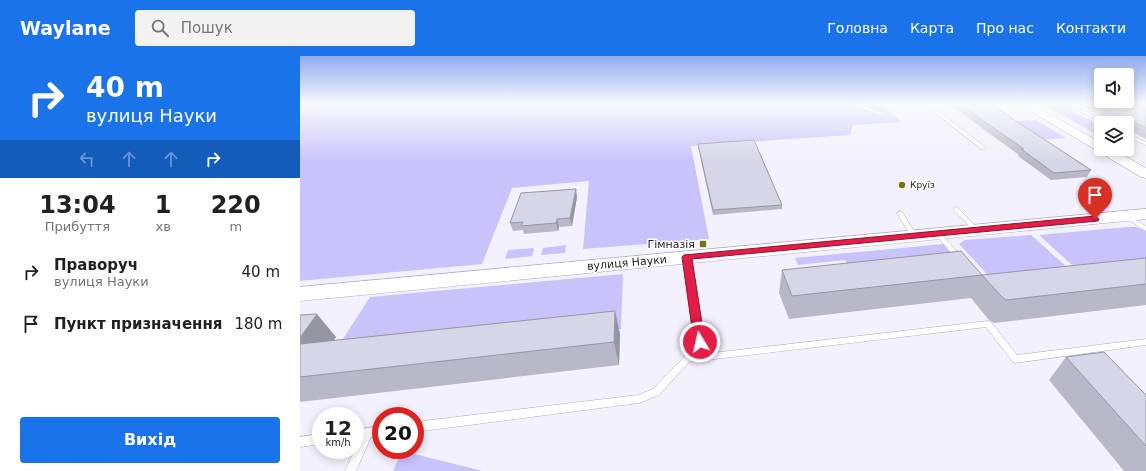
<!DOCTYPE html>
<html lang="uk">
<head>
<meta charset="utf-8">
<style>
	:root { --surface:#fff; --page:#f2f2f2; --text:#202124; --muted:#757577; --accent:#1a73e8 }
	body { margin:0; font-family:"DejaVu Sans",sans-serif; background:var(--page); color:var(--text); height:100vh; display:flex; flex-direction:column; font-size:15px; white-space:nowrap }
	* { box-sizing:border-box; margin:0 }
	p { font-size:13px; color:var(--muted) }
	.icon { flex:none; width:22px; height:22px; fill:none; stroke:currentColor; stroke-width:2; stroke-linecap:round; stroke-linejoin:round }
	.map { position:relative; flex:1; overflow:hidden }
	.details { display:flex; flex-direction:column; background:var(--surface); width:300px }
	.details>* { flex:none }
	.top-card { background:#1a73e8; color:#fff; overflow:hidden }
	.fabs { position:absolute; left:794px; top:12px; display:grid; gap:8px }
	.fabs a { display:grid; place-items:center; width:40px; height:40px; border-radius:4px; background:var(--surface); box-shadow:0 2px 10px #0003; font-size:20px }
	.speed { position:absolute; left:12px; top:351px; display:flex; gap:8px; font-size:20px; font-weight:700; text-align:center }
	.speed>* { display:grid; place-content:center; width:52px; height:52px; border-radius:50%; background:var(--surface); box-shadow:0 2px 10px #0003; line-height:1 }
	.speed small { font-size:10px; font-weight:400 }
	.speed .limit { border:6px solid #d22; background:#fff; color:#111 }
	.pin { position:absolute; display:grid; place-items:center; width:34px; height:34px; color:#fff; margin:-41px -17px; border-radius:50% 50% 50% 0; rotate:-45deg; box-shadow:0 0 4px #0007 }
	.pin .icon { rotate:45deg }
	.me { position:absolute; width:44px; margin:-22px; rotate:351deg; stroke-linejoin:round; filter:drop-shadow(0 0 3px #0008) }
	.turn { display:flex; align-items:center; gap:14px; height:84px; padding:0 20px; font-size:18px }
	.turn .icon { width:52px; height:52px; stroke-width:2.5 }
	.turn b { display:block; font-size:28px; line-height:34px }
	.lanes { display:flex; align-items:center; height:38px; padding:0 20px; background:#0003; justify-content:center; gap:20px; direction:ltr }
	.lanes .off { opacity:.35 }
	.eta { display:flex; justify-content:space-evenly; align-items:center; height:68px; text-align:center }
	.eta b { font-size:24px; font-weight:700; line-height:28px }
	.button { display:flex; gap:8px; margin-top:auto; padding:8px 20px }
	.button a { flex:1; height:46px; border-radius:4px; background:var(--accent); color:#fff; font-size:16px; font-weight:700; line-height:46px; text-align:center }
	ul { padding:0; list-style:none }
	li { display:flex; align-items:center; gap:12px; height:52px; padding:0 20px }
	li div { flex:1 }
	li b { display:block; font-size:15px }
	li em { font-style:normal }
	header { display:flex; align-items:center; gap:24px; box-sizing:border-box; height:56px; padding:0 20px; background:var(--accent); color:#fff }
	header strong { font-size:19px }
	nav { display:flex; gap:22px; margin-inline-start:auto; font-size:14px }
	.search { width:280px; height:36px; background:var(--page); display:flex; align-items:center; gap:10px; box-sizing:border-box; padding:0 14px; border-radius:4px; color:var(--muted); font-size:15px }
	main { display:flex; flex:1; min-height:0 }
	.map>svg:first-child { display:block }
	.green { fill:#c9c3fb }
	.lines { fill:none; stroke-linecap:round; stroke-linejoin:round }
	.service-casing { stroke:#afadbf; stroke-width:1 }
	.tertiary-casing { stroke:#afadbf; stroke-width:1 }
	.service { fill:#fff; fill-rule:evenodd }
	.tertiary { fill:#fff; fill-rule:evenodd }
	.wall { fill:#b9b8c8 }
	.shaded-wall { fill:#9696a3 }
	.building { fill:#d7d6e9; stroke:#9696a3 }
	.route { fill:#e11d48; stroke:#92132f }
	.poi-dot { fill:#747419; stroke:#fff; stroke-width:1.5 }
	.labels { text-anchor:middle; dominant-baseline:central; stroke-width:3; stroke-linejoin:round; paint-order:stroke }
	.far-poi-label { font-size:9px; fill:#1f1e25; stroke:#fff; text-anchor:start }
	.poi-label { font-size:11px; fill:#1f1e25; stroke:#fff; text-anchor:end }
	.street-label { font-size:11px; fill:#1f1e25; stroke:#fff }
</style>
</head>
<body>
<header>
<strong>Waylane</strong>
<div class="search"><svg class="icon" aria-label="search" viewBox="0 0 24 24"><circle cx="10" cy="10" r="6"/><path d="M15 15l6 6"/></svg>Пошук</div>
<nav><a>Головна</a><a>Карта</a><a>Про нас</a><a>Контакти</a></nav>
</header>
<main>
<section class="details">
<div class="top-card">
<div class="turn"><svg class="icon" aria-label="right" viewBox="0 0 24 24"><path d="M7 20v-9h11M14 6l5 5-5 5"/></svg><div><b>40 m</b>вулиця Науки</div></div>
<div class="lanes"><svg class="icon off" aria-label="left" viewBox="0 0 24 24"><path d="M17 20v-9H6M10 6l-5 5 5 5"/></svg><svg class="icon off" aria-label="ahead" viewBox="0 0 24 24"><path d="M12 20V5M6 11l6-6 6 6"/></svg><svg class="icon off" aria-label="ahead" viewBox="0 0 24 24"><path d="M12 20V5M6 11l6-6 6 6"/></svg><svg class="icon" aria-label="right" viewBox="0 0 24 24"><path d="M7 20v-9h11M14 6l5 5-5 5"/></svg></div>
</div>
<div class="eta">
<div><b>13:04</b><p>Прибуття</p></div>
<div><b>1</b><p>хв</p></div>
<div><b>220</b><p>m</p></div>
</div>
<ul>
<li><svg class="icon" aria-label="right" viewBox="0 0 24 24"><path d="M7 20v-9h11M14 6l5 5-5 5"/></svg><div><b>Праворуч</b><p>вулиця Науки</p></div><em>40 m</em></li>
<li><svg class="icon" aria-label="arrive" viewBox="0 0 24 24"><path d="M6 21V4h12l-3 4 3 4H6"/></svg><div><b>Пункт призначення</b></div><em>180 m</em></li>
</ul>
<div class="button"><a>Вихід</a></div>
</section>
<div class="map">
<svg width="846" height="415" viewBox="0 0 846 415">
	<rect width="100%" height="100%" fill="#f2f1fd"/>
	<g class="green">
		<polygon points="0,48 581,48 602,66 553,69 550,79 391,90 409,183 283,193 289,125 212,132 182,208 0,225"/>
		<polygon points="743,48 764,48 774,53 770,54 801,70 801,81"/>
		<polygon points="736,64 766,82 736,84 708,65"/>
		<polygon points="828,171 836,171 846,175 846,213 783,219 739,179"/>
		<polygon points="731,179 778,221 698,230 659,188 665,184"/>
		<polygon points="644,188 666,213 556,224 545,204 498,209 495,202"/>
		<polygon points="266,189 265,197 241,199 243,192"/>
		<polygon points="234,192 232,200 205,203 208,194"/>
		<polygon points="323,218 321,273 30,303 70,241"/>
		<polygon points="102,395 183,415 93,415"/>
	</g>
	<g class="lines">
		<g class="service-casing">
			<g id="service">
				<polygon points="553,48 557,48 583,57 581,58 555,51"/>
				<polygon points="624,48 629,48 685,91 685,93 681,93"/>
				<polygon points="766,48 771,48 786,56 810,54 812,55 810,56 790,58 807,67 802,67"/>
				<polygon points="827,78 846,86 846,89 827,81"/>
				<polygon points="656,151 658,152 678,173 679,174 678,175 674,175 654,154 653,153 654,152"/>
				<polygon points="600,155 603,157 617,180 616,181 614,182 611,180 597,157"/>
				<polygon points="826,158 846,170 846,175 824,161 823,160"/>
				<polygon points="638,176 640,177 662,201 663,203 662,205 658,205 636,179 635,178"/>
				<polygon points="385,199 389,199 390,201 404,286 395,299 688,265 691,266 717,299 846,283 846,289 715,307 712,305 686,271 389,306 359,339 339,347 115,376 115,366 338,339 353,333 384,301 396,285 384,201"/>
				<polygon points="81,370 81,380 71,381 56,415 45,415 60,383 55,384 55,374"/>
				<polygon points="21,378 21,388 0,391 0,381"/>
			</g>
		</g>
		<g class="tertiary-casing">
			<g id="tertiary">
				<polygon points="719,48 732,48 801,87 801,93 812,93 846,112 846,122 841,121"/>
				<polygon points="846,153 846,163 0,245 0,231"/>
			</g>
		</g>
		<use href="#service" class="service"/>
		<use href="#tertiary" class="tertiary"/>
	</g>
	<g class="wall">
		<polygon points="649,48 690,48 791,114 787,121 751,124 718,100 719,99"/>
		<polygon points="780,48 846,48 846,83 827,73 827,67 816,67 800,59 803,53 791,54 780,49"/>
		<polygon points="398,88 482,149 482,153 413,159 398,91"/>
		<polygon points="277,141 272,170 259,171 258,175 224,178 223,174 213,175 210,167"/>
		<polygon points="846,202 846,249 694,267 689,264 671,242 489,263 479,237 482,214 682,219"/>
		<polygon points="315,255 320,278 319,309 0,346 0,259 36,281 34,284"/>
		<polygon points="766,301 846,339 846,415 824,415 749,324"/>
	</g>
	<g class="shaded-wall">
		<polygon points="276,133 277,141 272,170 270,162"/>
		<polygon points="257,163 259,171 258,175 256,167"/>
		<polygon points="315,255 320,278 319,309 314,286"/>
		<polygon points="17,258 36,281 16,311 0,294 0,282"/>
	</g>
	<g class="building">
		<polygon points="659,48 690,48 791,114 754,117 721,93 724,93"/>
		<polygon points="846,48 846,72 804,51"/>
		<polygon points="454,84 482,149 413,154 398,88"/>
		<polygon points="276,133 270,162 257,163 256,167 221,170 223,166 210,167 221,137"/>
		<polygon points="661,195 682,219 492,240 482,214"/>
		<polygon points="846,202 846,228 706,244 702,241 682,219"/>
		<polygon points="315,255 314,286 0,321 0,288"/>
		<polygon points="17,258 0,282 0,259"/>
		<polygon points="804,296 846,339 846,390 766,301"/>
	</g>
	<linearGradient id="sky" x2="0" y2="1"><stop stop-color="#8faaed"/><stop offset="0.45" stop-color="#f9f9fe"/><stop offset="1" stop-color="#f9f9fe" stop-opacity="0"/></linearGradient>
	<rect width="846" height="106" fill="url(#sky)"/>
	<polygon class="route" points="795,160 799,163 798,165 392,203 405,286 404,289 400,290 396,289 394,286 382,201 384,199"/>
	<g class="poi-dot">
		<circle cx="602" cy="129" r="4"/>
		<rect x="399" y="184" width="8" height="8" rx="2"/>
	</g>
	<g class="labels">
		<g class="far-poi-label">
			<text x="610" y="129">Круїз</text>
		</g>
		<g class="poi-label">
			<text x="395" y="188">Гімназія</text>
		</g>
		<g class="street-label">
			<text transform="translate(327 207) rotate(-5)">вулиця Науки</text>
		</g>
	</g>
</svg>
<div class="fabs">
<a><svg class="icon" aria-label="sound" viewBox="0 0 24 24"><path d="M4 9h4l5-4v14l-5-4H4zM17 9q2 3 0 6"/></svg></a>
<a><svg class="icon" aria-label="layers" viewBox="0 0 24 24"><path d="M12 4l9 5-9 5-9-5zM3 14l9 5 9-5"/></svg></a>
</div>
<div class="speed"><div>12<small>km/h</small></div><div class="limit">20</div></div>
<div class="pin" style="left:795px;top:163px;background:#d93025"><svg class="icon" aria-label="arrive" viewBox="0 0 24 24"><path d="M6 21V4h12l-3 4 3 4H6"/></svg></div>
<svg class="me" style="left:400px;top:286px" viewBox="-20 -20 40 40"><circle r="17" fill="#e11d48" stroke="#fff" stroke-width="3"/><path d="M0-11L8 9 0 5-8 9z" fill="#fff"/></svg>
</div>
</main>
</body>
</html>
